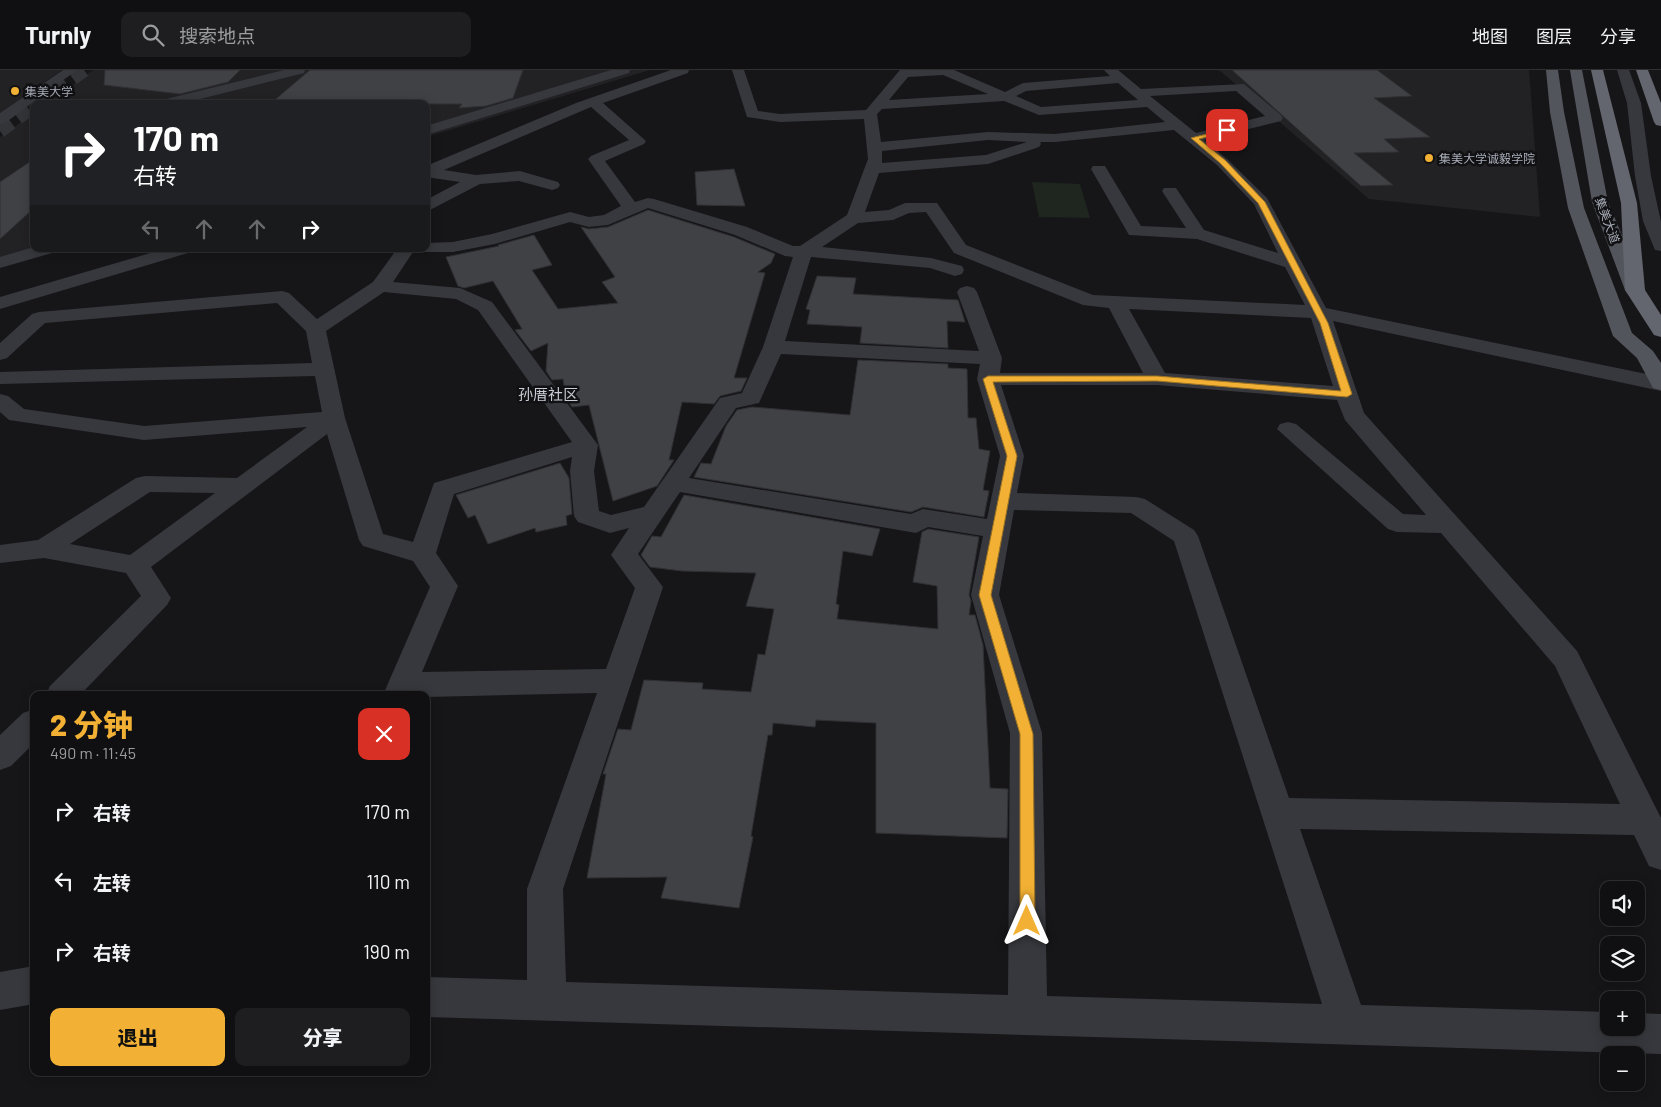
<!DOCTYPE html>
<html lang="zh">
<head>
<meta charset="utf-8">
<style>
	:root { --surface:#101012; --page:#1e1e20; --text:#f1f3f6; --muted:#9c9d9f; --line:#303032; --accent:#f2b134 }
	body { margin:0; font-family:Barlow,"Noto Sans SC",sans-serif; background:var(--page); color:var(--text); height:100vh; display:flex; flex-direction:column; font-size:19px; white-space:nowrap }
	* { box-sizing:border-box; margin:0 }
	p { font-size:16px; color:var(--muted) }
	.icon { flex:none; width:28px; height:28px; fill:none; stroke:currentColor; stroke-width:2; stroke-linecap:round; stroke-linejoin:round }
	.map { position:relative; flex:1; overflow:hidden }
	.panel { position:absolute; left:30px; top:621px; width:400px; height:385px; display:flex; flex-direction:column; background:var(--surface); border-radius:10px; box-shadow:0 2px 12px #0003,0 0 0 1px var(--line) }
	.panel>* { flex:none }
	.banner { position:absolute; left:30px; top:30px; width:400px; height:152px; border-radius:10px; box-shadow:0 2px 12px #0003,0 0 0 1px var(--line); background:#202124; color:#fff; overflow:hidden }
	.fabs { position:absolute; left:1600px; top:811px; display:grid; gap:10px }
	.fabs a { display:grid; place-items:center; width:45px; height:45px; border-radius:10px; background:var(--surface); box-shadow:0 2px 12px #0003,0 0 0 1px var(--line); font-size:25px }
	.pin { position:absolute; display:grid; place-items:center; width:42px; height:42px; color:#fff; margin:-21px; border-radius:10px; box-shadow:0 2px 8px #0006 }
	.me { position:absolute; width:55px; margin:-28px; rotate:0deg; stroke-linejoin:round; filter:drop-shadow(0 0 4px #0008) }
	.turn { display:flex; align-items:center; gap:18px; height:105px; padding:0 20px; font-size:22px }
	.turn .icon { width:65px; height:65px; stroke-width:2.5 }
	.turn b { display:block; font-size:35px; line-height:42px }
	.lanes { display:flex; align-items:center; height:48px; padding:0 20px; background:#0003; justify-content:center; gap:25px; direction:ltr }
	.lanes .off { opacity:.35 }
	.round { display:grid; place-items:center; flex:none; width:52px; height:52px; border-radius:10px; background:var(--page) }
	.head { display:flex; align-items:center; justify-content:space-between; height:85px; padding:0 20px }
	h1 { font-size:30px; font-weight:800; line-height:38px; color:var(--accent) }
	.primary-button { display:flex; gap:10px; margin-top:auto; padding:10px 20px }
	.primary-button a { flex:1; height:58px; border-radius:10px; background:var(--accent); color:#111; font-size:20px; font-weight:800; line-height:58px; text-align:center }
	.primary-button a+a { background:var(--page); color:var(--text) }
	ul { padding:0; list-style:none }
	li { display:flex; align-items:center; gap:15px; height:70px; padding:0 20px }
	li div { flex:1 }
	li b { display:block; font-size:19px }
	li em { font-style:normal }
	header { display:flex; align-items:center; gap:30px; box-sizing:border-box; height:70px; padding:0 25px; background:var(--surface); border-bottom:1px solid var(--line) }
	header strong { font-size:24px }
	nav { display:flex; gap:28px; margin-inline-start:auto; font-size:18px }
	.search { width:350px; height:45px; background:var(--page); display:flex; align-items:center; gap:12px; box-sizing:border-box; padding:0 18px; border-radius:10px; color:var(--muted); font-size:19px }
	.map>svg:first-child { display:block }
	.built { fill:#222225 }
	.green { fill:#1e261f }
	.building { fill:#404145; stroke:#303034 }
	.lines { fill:none; stroke-linecap:round; stroke-linejoin:round }
	.minor-tunnel { stroke:#333438; stroke-width:14; stroke-dasharray:14 8; stroke-linecap:butt }
	.minor { fill:#37383d; fill-rule:evenodd }
	.major { fill:#53555c; fill-rule:evenodd }
	.highway { fill:#63666e; fill-rule:evenodd }
	.route { fill:#f2b134; stroke:#9d7322 }
	.poi-dot { fill:#f2b134; stroke:#111113; stroke-width:2 }
	.labels { text-anchor:middle; dominant-baseline:central; stroke-width:5; stroke-linejoin:round; paint-order:stroke }
	.far-poi-label { font-size:12px; fill:#a8adb8; stroke:#111113; text-anchor:start }
	.far-street-label { font-size:12px; fill:#a8adb8; stroke:#111113 }
	.far-quarter-label { font-size:15px; fill:#c9ccd4; stroke:#111113 }
</style>
</head>
<body>
<header>
<strong>Turnly</strong>
<div class="search"><svg class="icon" aria-label="search" viewBox="0 0 24 24"><circle cx="10" cy="10" r="6"/><path d="M15 15l6 6"/></svg>搜索地点</div>
<nav><a>地图</a><a>图层</a><a>分享</a></nav>
</header>
<div class="map">
<svg width="1661" height="1037" viewBox="0 0 1661 1037">
	<rect width="100%" height="100%" fill="#161618"/>
	<g class="built">
		<polygon points="0,0 62,0 0,43"/>
		<polygon points="93,0 650,0 426,67 426,34 46,34"/>
		<polygon points="1219,0 1529,0 1540,147 1369,129"/>
		<polygon points="34,43 34,179 52,179 0,194 0,67"/>
	</g>
	<polygon class="green" points="1032,112 1080,114 1090,148 1039,147"/>
	<g class="building">
		<polygon points="105,0 240,0 228,12 180,24 104,15"/>
		<polygon points="310,0 523,0 513,28 486,36 459,38 462,34 270,34"/>
		<polygon points="1232,0 1377,0 1412,26 1374,28 1430,67 1384,69 1399,82 1354,83 1393,115 1361,116"/>
		<polygon points="34,89 34,138 0,169 0,112"/>
		<polygon points="734,99 745,136 697,135 695,102"/>
		<polygon points="648,140 734,167 775,184 771,193 758,202 765,203 734,308 747,308 741,321 720,326 714,334 682,332 669,390 674,390 657,416 613,431 589,335 572,337 566,328 563,309 552,310 546,301 548,273 531,281 515,260 522,259 493,211 464,218 458,216 446,187 499,176 498,175 534,165 552,195 532,200 558,239 618,233 602,212 615,207 581,157 589,159 608,157"/>
		<polygon points="817,206 856,208 853,224 958,230 965,252 947,251 948,278 860,273 862,257 807,254 810,240 806,239"/>
		<polygon points="858,290 948,294 948,298 967,299 968,348 976,348 979,379 990,381 983,420 989,421 984,447 923,437 911,442 694,407 701,393 711,394 726,356 737,340 752,337 850,345"/>
		<polygon points="560,393 569,408 572,444 566,446 567,455 536,462 535,458 488,474 475,445 468,448 456,425"/>
		<polygon points="684,425 880,459 872,486 843,481 836,534 839,535 837,549 938,559 937,516 913,512 922,462 928,459 979,467 969,525 971,531 969,545 975,545 983,575 990,718 1008,719 1007,768 876,763 876,653 816,650 815,657 773,653 772,665 768,665 751,766 753,767 739,838 661,828 667,807 587,808 606,704 603,704 618,659 631,660 644,610 703,613 702,619 751,622 758,584 765,585 774,539 746,536 756,503 682,501 650,497 641,485 652,466 661,467"/>
	</g>
	<g class="lines">
		<g class="minor-tunnel">
			<polyline points="37,34 84,0"/>
			<polyline points="0,61 34,36"/>
		</g>
		<g class="minor">
			<polygon points="63,0 77,0 5,53 0,54 0,43"/>
			<polygon points="284,0 305,0 304,3 180,34 156,34 158,31"/>
			<polygon points="611,0 630,0 629,3 426,65 426,56"/>
			<path d="M671,0h18l-1,3 -85,30 43,38 -2,3 -39,17 30,41 13,-4 6,1 93,28 46,19h7l47,-31 21,-56 -4,-40 -84,3 -33,-5 -15,-47h12l14,41 22,3 86,-4 34,-40h54l51,22 18,-9 87,-7 -6,-6h14l23,19 103,-5 37,31 2,3 -2,3 -77,19 23,19 40,39 59,110 335,69v14l-328,-70 31,92 213,238 84,167v52l-12,-4 -15,-31 -334,-6 61,176 248,7v16h27v-15l25,1v40l-1235,-37v-40l101,3v-91l70,-196 -171,4v-2h-43l47,-108 -17,-26 -50,-15 -4,-6 -32,-106 -176,133 20,31 -4,7 -87,90h-34l4,-9 91,-90 -15,-23 -82,-15 -44,5v-18l38,-5 98,-62 9,-2 92,2 70,-51 -163,13 -135,-20 -9,-8v-18l8,2 16,13 120,17 178,-14 -7,-36 -315,8v-12l312,-9 -6,-32 -29,-28 -232,20 -38,35 -7,2v-17l32,-29 7,-2 243,-21 7,2 28,26 56,-37 24,-33h18l-22,33 67,6 32,14 106,143 -4,26 5,40 12,4 33,-8 76,-109 22,-5 21,-46 30,-90 -8,-1 -50,-21 -87,-27 -40,17 -19,2 -19,-5 -75,22 -42,8h-33l-2,-3h8v-6l27,-1 39,-8 78,-22 19,5 15,-2 17,-9 -33,-47 3,-3 38,-16 -38,-33 -147,63 32,5 44,-4 38,11 2,3 -2,3 -6,2 -33,-9 -39,3 -54,28v-12l34,-18 -34,-5v-11l150,-63zM943,5l45,19 -99,6 19,-23zM1118,13l20,17 -97,7 -25,-11 10,-5zM1236,21l29,25 -69,17 -46,-37zM1004,31l35,14 108,-8 18,15 -110,12 -67,-2 -107,10 -4,-28 5,-5zM1174,60l43,35 37,39 24,49 -74,-23 -28,-42h-12l-2,3 24,37 -45,-2 -36,-60h-12l-2,3 38,66 68,4 88,28 20,38 -212,-10 -127,-50 -29,-42h-32l-16,7 -24,2 14,-39 109,-9 51,-17 2,-3 -1,-2h15zM988,70l39,2 -41,13 -104,8v-12zM926,142l28,41 129,52 26,3 34,65h-143l2,-15 -25,-66 -3,-4 -7,-2 -7,2 -3,4 22,59 -194,-10 26,-84 119,11 25,8 7,-2 2,-4 -2,-4 -31,-8 -109,-11 36,-24 35,-3 16,-7zM384,222l72,7 22,11 94,132 -138,41 -21,59 -30,-8 -38,-116 -19,-87zM1129,239l182,9 22,68 -168,-13zM781,284l199,10 -3,15 23,77 -13,63 -64,-10 -12,5 -222,-36 47,-70 23,-5zM1001,315h156l180,15 8,20 81,95 -23,-1 -107,-90 -8,-2 -8,2 -3,5 111,100 9,3 44,1 114,133 65,138 -331,-6 -91,-262 -4,-6 -49,-31 -9,-2 -119,-4 7,-37zM572,387l-2,14 4,45 4,6 32,11 19,-5 -18,27 24,33 -29,81 -184,3 36,-86 -22,-33 18,-59zM150,422l65,1 -85,62 -60,-11zM680,422l236,41 12,-6 55,9 -12,59 39,138 -2,262 -442,-13 -3,-93 100,-302 -25,-33zM1014,440l117,3 43,28 148,463 -275,-8 -5,-263 -43,-138z"/>
			<polygon points="1617,0 1629,0 1641,33 1651,106 1661,152 1661,181 1655,180 1643,151 1635,106 1627,33"/>
			<polygon points="34,177 34,179 55,179 52,183 0,198 0,187"/>
			<polygon points="164,179 191,179 188,183 0,239 0,227"/>
			<polygon points="34,639 34,673 11,696 0,700 0,665 23,643"/>
			<polygon points="34,896 34,934 0,940 0,902"/>
		</g>
		<g class="major">
			<polygon points="1546,0 1558,0 1564,42 1584,138 1632,263 1653,281 1661,293 1661,320 1653,318 1637,288 1613,266 1568,138 1550,42"/>
			<polygon points="1570,0 1582,0 1608,132 1645,220 1642,224 1635,226 1628,224 1625,220 1592,132"/>
		</g>
		<g class="highway">
			<polygon points="1591,0 1603,0 1637,133 1645,220 1661,245 1661,267 1654,265 1625,220 1621,133"/>
			<polygon points="1636,0 1648,0 1661,33 1661,56 1656,55 1654,52"/>
		</g>
	</g>
	<polygon class="route" points="1227,59 1229,62 1199,69 1225,90 1265,132 1328,253 1352,324 1347,327 1157,311 993,312 1017,386 991,525 1033,664 1035,851 1033,856 1027,859 1022,856 1020,851 1020,664 979,525 1007,386 983,309 988,306 1157,306 1341,321 1320,253 1258,133 1220,93 1191,68"/>
	<g class="poi-dot">
		<circle cx="15" cy="21" r="5"/>
		<circle cx="1429" cy="88" r="5"/>
	</g>
	<g class="labels">
		<g class="far-poi-label">
			<text x="25" y="21">集美大学</text>
			<text x="1439" y="88">集美大学诚毅学院</text>
		</g>
		<g class="far-street-label">
			<text transform="translate(1608 150) rotate(70)">集美大道</text>
		</g>
		<g class="far-quarter-label">
			<text x="548" y="324">孙厝社区</text>
		</g>
	</g>
</svg>
<div class="fabs">
<a><svg class="icon" aria-label="sound" viewBox="0 0 24 24"><path d="M4 9h4l5-4v14l-5-4H4zM17 9q2 3 0 6"/></svg></a>
<a><svg class="icon" aria-label="layers" viewBox="0 0 24 24"><path d="M12 4l9 5-9 5-9-5zM3 14l9 5 9-5"/></svg></a>
<a>+</a>
<a>−</a>
</div>
<div class="pin" style="left:1227px;top:60px;background:#d93025"><svg class="icon" aria-label="arrive" viewBox="0 0 24 24"><path d="M6 21V4h12l-3 4 3 4H6"/></svg></div>
<svg class="me" style="left:1027px;top:851px" viewBox="-20 -20 40 40"><path d="M0-17L14 15 0 8-14 15z" fill="#f2b134" stroke="#fff" stroke-width="4"/></svg>
<div class="banner">
<div class="turn"><svg class="icon" aria-label="right" viewBox="0 0 24 24"><path d="M7 20v-9h11M14 6l5 5-5 5"/></svg><div><b>170 m</b>右转</div></div>
<div class="lanes"><svg class="icon off" aria-label="left" viewBox="0 0 24 24"><path d="M17 20v-9H6M10 6l-5 5 5 5"/></svg><svg class="icon off" aria-label="ahead" viewBox="0 0 24 24"><path d="M12 20V5M6 11l6-6 6 6"/></svg><svg class="icon off" aria-label="ahead" viewBox="0 0 24 24"><path d="M12 20V5M6 11l6-6 6 6"/></svg><svg class="icon" aria-label="right" viewBox="0 0 24 24"><path d="M7 20v-9h11M14 6l5 5-5 5"/></svg></div>
</div>
<section class="panel">
<div class="head"><div><h1>2 分钟</h1><p>490 m · 11:45</p></div><a class="round" style="background:#d93025;color:#fff"><svg class="icon" aria-label="close" viewBox="0 0 24 24"><path d="M6 6l12 12M18 6L6 18"/></svg></a></div>
<ul>
<li><svg class="icon" aria-label="right" viewBox="0 0 24 24"><path d="M7 20v-9h11M14 6l5 5-5 5"/></svg><div><b>右转</b></div><em>170 m</em></li>
<li><svg class="icon" aria-label="left" viewBox="0 0 24 24"><path d="M17 20v-9H6M10 6l-5 5 5 5"/></svg><div><b>左转</b></div><em>110 m</em></li>
<li><svg class="icon" aria-label="right" viewBox="0 0 24 24"><path d="M7 20v-9h11M14 6l5 5-5 5"/></svg><div><b>右转</b></div><em>190 m</em></li>
</ul>
<div class="primary-button"><a>退出</a><a>分享</a></div>
</section>
</div>
</body>
</html>
